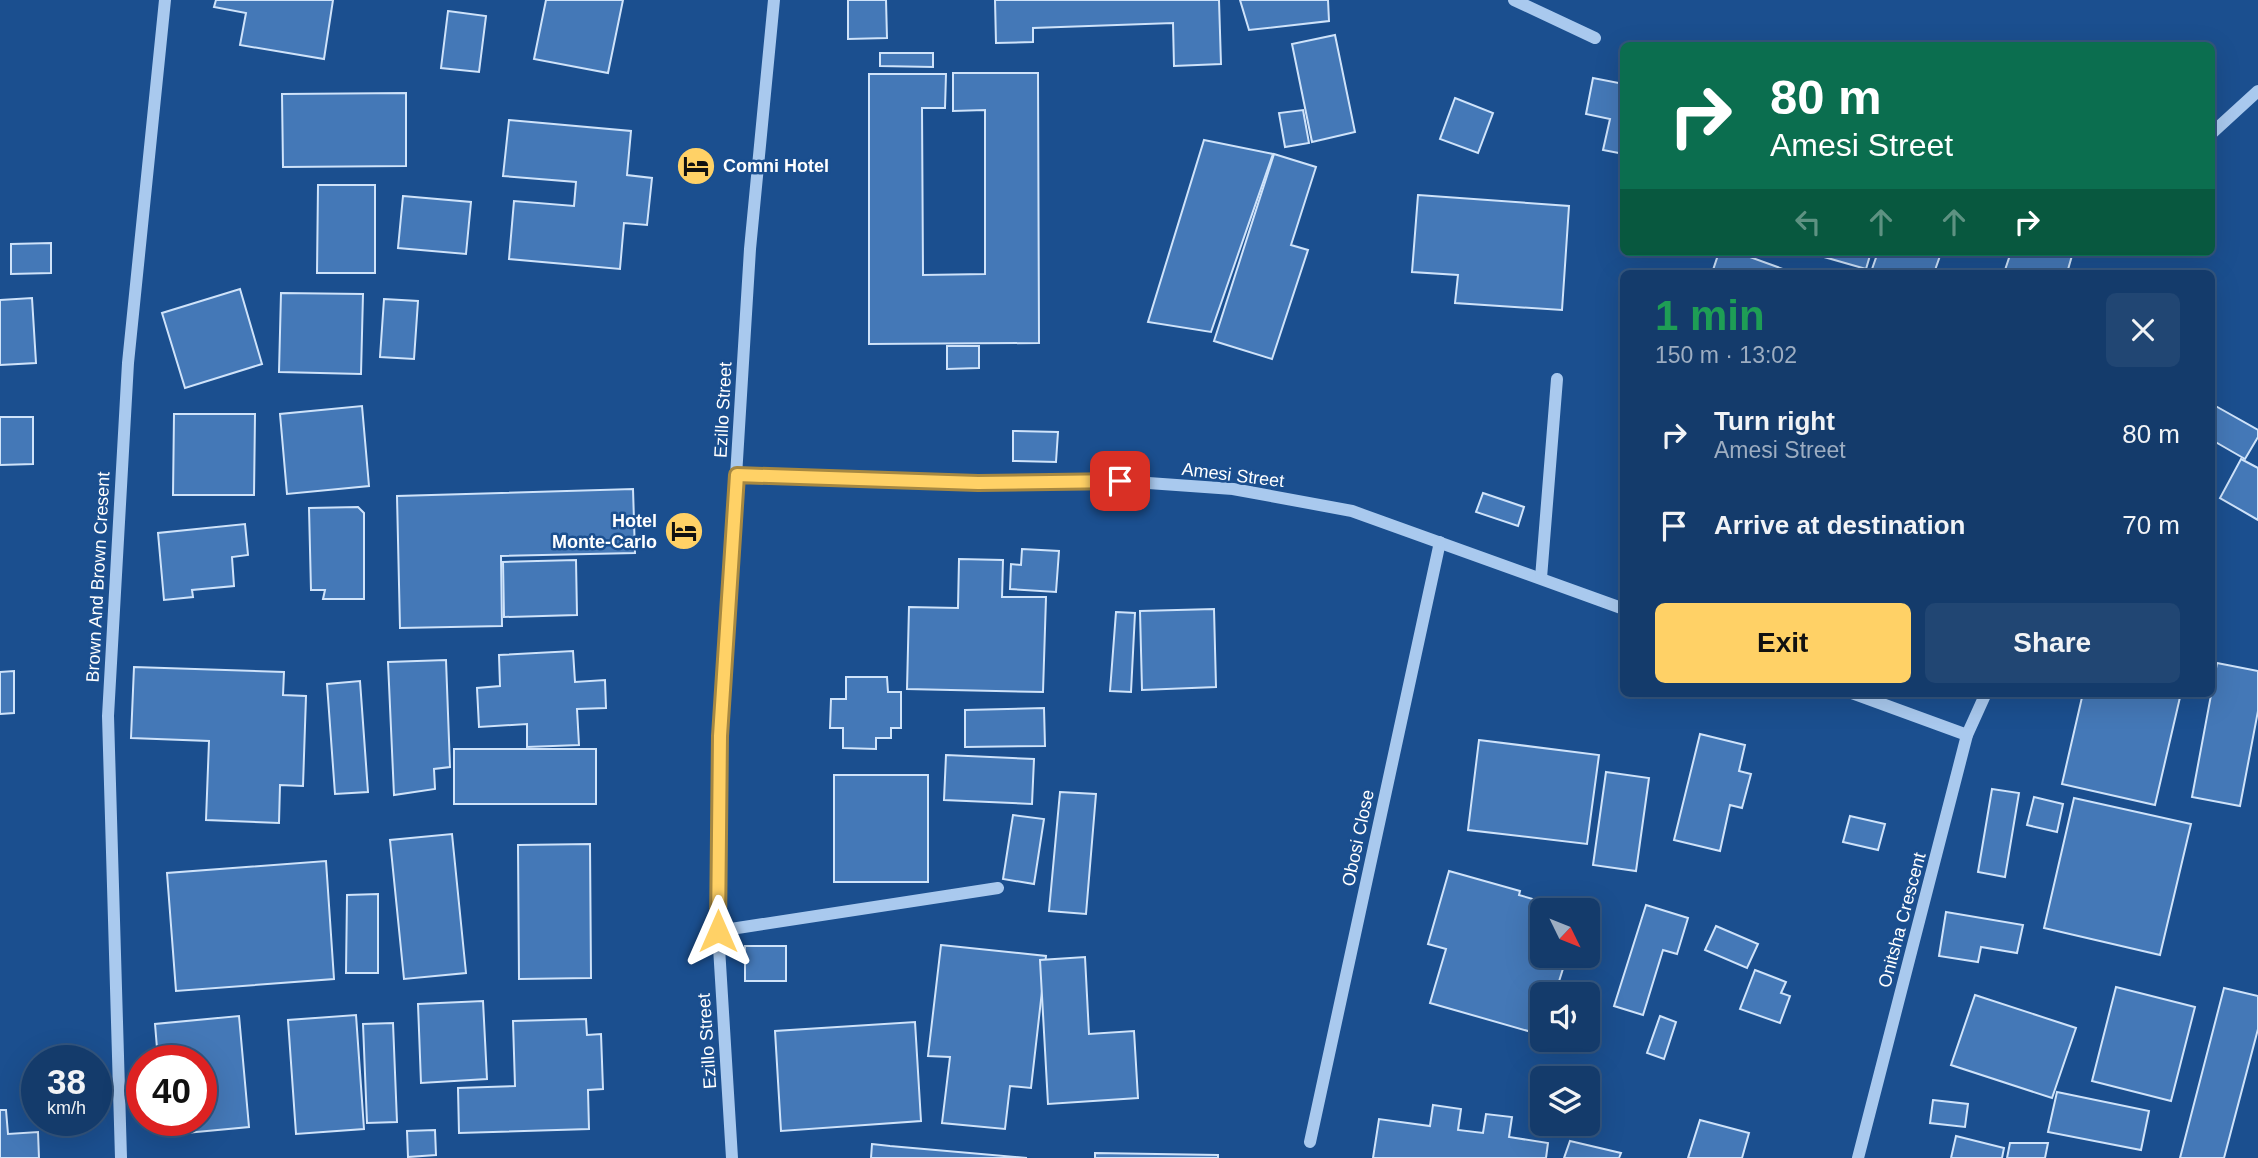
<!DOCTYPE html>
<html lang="en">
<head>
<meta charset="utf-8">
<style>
	:root { --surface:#143b6b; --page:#214673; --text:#f1f3f6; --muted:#9dadc1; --line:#33557e; --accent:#ffd166 }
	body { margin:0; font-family:Helvetica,sans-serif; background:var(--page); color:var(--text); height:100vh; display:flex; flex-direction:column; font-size:26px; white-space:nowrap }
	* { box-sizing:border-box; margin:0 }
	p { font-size:23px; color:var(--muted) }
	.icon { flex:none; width:38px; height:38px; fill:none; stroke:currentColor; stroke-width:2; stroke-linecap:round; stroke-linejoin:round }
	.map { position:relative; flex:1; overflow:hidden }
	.drawer { position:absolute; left:1620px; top:270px; width:595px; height:427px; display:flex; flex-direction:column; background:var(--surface); border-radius:10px; box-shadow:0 7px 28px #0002,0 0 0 2px var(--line) }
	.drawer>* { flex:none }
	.guide { position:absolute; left:1620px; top:42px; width:595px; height:214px; border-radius:10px; box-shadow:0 7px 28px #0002,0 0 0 2px var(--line); background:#0b6e4f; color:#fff; overflow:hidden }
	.needle { width:46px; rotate:133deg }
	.tools { position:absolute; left:1530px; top:898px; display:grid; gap:14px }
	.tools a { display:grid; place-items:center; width:70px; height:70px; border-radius:10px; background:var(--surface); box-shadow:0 7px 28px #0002,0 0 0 2px var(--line); font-size:35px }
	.speed { position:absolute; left:21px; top:1045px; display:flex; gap:14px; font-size:35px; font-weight:700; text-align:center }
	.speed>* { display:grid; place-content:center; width:91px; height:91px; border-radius:50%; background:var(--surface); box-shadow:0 7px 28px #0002,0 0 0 2px var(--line); line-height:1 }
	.speed small { font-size:18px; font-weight:400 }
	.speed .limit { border:10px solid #d22; background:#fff; color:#111 }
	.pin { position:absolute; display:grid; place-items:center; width:60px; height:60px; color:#fff; margin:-30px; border-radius:14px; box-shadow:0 4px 10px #0006 }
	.me { position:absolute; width:77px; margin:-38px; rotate:0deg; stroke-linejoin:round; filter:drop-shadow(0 0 5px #0008) }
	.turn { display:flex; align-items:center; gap:24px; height:147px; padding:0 35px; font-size:32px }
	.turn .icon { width:91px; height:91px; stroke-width:2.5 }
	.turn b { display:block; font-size:49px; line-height:60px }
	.lanes { display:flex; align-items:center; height:66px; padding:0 35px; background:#0003; justify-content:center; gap:35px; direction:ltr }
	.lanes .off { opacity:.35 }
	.round { display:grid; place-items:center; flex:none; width:74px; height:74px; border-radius:10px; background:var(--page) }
	.head { display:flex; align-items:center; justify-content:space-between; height:119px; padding:0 35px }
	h1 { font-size:42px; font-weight:600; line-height:52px; color:#1e9e55 }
	.cta { display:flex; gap:14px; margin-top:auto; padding:14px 35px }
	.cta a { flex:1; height:80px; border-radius:10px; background:var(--accent); color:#111; font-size:28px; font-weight:600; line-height:80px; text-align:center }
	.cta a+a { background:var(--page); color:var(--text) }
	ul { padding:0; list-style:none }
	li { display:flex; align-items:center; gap:21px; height:91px; padding:0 35px }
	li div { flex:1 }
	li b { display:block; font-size:26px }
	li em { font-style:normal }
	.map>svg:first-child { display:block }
	.building { fill:#4478b7; stroke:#cfe3fa; stroke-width:2 }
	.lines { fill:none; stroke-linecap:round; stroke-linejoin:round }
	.minor { stroke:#a9c9ee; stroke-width:12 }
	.route-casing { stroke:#a68842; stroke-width:18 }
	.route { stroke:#ffd166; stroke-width:12 }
	.labels { text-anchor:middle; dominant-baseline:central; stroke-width:5; stroke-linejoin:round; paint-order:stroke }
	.poi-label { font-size:18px; font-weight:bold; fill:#fff; stroke:#1b4f8f; text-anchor:start }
	.street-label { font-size:18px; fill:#fff; stroke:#1b4f8f }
</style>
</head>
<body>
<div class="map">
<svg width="2258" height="1158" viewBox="0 0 2258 1158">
	<rect width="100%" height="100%" fill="#1b4f8f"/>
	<g class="building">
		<polygon points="216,0 333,0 324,59 240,45 246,13 214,7"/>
		<polygon points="546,0 623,0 608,73 534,59"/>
		<polygon points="848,0 886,0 887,38 848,39"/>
		<polygon points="995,0 1219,0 1221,64 1174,66 1173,23 1033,28 1033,42 996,43"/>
		<polygon points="1240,0 1328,0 1329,21 1249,30"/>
		<polygon points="448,11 486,16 479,72 441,68"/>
		<polygon points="1335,35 1355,132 1312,142 1292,44"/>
		<polygon points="880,53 933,53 933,67 880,66"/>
		<polygon points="953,73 1038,73 1039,343 869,344 869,74 946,74 945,108 922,108 923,275 985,274 985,110 953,111"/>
		<polygon points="1593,78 1624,84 1624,154 1603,150 1610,119 1586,114"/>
		<polygon points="406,93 406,166 283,167 282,94"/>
		<polygon points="1455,98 1493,113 1478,153 1440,139"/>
		<polygon points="1303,110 1309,143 1285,147 1279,113"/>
		<polygon points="509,120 631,131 627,175 652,178 647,225 624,223 620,269 509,259 514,201 574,206 576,182 503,176"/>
		<polygon points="1204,140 1273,154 1211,332 1148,322"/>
		<polygon points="1274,154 1316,167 1291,245 1308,250 1272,359 1214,341"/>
		<polygon points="318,185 375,185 375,273 317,273"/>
		<polygon points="1418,195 1569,206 1562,310 1455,303 1458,275 1412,272"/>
		<polygon points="403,196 471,202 466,254 398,248"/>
		<polygon points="51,243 51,273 11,274 11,244"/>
		<polygon points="1719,252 1736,252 1794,273 1712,273"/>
		<polygon points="1825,252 1871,252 1866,269 1824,257"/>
		<polygon points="1878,252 1938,252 1941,253 1934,273 1873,273 1871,272"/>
		<polygon points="2011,252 2073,252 2067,273 2004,273"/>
		<polygon points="240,289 262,364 185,388 162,313"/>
		<polygon points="281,293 363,294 361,374 279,372"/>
		<polygon points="32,298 36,363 0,365 0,300"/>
		<polygon points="384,299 418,301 414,359 380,357"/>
		<polygon points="947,346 979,346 979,368 947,369"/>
		<polygon points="2212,404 2258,430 2258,437 2245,459 2212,440"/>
		<polygon points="362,406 369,486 287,494 280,414"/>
		<polygon points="174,414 255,414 254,495 173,495"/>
		<polygon points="0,417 33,417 33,464 0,465"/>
		<polygon points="1013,431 1058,432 1056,462 1013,461"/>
		<polygon points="2241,459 2258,468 2258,520 2220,498"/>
		<polygon points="633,489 635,553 501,556 502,626 400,628 397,496"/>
		<polygon points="1483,493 1524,507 1518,526 1476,512"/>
		<polygon points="358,507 364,513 364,599 323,599 325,590 311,590 309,508"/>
		<polygon points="245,524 248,555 232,557 234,586 192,590 193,597 164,600 158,533"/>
		<polygon points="1022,549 1059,551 1056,592 1010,589 1011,564 1021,565"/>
		<polygon points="959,559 1003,560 1002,597 1046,597 1043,692 907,689 909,607 958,608"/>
		<polygon points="576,560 577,615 504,617 503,562"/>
		<polygon points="1214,609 1216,687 1142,690 1140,611"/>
		<polygon points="1116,612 1135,613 1131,692 1110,691"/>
		<polygon points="573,651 575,682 605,680 606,708 577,709 579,745 527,747 527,724 479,727 477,688 500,686 499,655"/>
		<polygon points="446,660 450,767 434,769 435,789 394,795 388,662"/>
		<polygon points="2217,663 2258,671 2258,711 2240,806 2192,797"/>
		<polygon points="134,667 284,672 283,695 306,696 303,786 280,785 279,823 206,820 209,741 131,738"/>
		<polygon points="14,671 14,713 0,714 0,672"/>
		<polygon points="846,677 887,677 888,692 901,692 901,728 891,728 891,738 876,738 876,749 843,748 843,728 830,728 831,699 846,699"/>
		<polygon points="360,681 368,792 335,794 327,684"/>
		<polygon points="2083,693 2181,693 2155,805 2062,784"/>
		<polygon points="1044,708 1045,746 965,747 965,710"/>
		<polygon points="1700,734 1745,745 1739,771 1751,774 1742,808 1730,805 1720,851 1674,840"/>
		<polygon points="1479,740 1599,755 1587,844 1468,830"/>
		<rect x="454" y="749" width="142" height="55"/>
		<polygon points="946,755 1034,759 1032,804 944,800"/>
		<polygon points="1606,772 1649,778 1636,871 1593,865"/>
		<rect x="834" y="775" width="94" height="107"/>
		<polygon points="1992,789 2019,793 2005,877 1978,872"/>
		<polygon points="1060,792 1096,794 1086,914 1049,911"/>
		<polygon points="2034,797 2063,804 2057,832 2027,825"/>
		<polygon points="2074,798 2191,824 2160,955 2044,928"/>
		<polygon points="1013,815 1044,819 1034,884 1003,879"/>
		<polygon points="1850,816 1885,824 1878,850 1843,842"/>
		<polygon points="452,834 466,973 404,979 390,840"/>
		<polygon points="590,844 591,978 519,979 518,845"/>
		<polygon points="326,861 334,979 176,991 167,873"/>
		<polygon points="1449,871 1520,891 1519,895 1571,910 1542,910 1542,956 1567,956 1555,994 1542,994 1542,1035 1430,1003 1446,949 1428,944"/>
		<polygon points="378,894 378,973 346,973 347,895"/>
		<polygon points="1646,905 1688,918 1677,954 1663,950 1643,1015 1614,1006"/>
		<polygon points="1946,912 2023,925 2017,953 1981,947 1978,962 1939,956"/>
		<polygon points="1716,926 1758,944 1747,968 1705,950"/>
		<polygon points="941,945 1046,956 1031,1088 1010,1086 1005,1129 942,1123 950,1057 928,1056"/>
		<rect x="745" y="946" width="41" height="35"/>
		<polygon points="1085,957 1089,1034 1134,1031 1138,1098 1048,1104 1040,960"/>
		<polygon points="1755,970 1786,982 1781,993 1790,996 1780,1023 1740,1009"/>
		<polygon points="2116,987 2195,1007 2171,1101 2092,1081"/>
		<polygon points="2224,988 2258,996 2258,1029 2224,1158 2180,1158"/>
		<polygon points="1975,995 2076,1028 2052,1098 1951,1065"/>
		<polygon points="483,1001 487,1079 421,1083 418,1004"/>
		<polygon points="356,1015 364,1129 296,1134 288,1020"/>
		<polygon points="239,1016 249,1127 165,1135 164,1120 201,1120 201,1060 158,1060 155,1024"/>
		<polygon points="1660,1016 1676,1022 1664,1059 1647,1053"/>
		<polygon points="586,1019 587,1035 601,1034 603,1089 588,1090 589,1129 459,1133 458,1088 515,1086 513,1021"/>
		<polygon points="915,1022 921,1121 781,1131 775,1031"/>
		<polygon points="393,1023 397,1122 367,1123 363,1024"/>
		<polygon points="2057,1092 2149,1111 2141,1150 2048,1132"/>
		<polygon points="1933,1100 1968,1104 1965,1127 1930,1123"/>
		<polygon points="1433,1105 1461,1109 1458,1130 1483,1133 1486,1114 1512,1117 1509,1137 1548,1143 1546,1158 1373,1158 1379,1119 1430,1126"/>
		<polygon points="0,1110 6,1110 8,1134 38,1132 39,1158 0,1158"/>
		<polygon points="1700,1120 1749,1133 1742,1158 1688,1158"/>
		<polygon points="435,1130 436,1155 408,1157 407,1131"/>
		<polygon points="1956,1136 2004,1148 2002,1158 1951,1158"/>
		<polygon points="1570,1141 1621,1153 1619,1158 1564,1158"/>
		<polygon points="2010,1143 2048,1143 2045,1158 2007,1158"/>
		<polygon points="872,1144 890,1146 1027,1158 871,1158"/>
		<polygon points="1095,1153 1218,1155 1218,1158 1095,1158"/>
	</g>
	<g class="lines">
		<g class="minor">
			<polyline points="1514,0 1595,38"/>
			<polyline points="2212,133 2258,91"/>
			<polyline points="736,475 978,483 1120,481 1233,489 1352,511 1624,609"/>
			<polyline points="1541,578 1557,379"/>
			<polyline points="1852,693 1967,735"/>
			<polyline points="718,931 998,888"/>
			<polyline points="1310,1142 1440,542"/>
			<polyline points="121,1158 108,716 128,363 165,0"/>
			<polyline points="732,1158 718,931 720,736 750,249 774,0"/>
			<polyline points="1858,1158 1967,735 1986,693"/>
		</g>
	</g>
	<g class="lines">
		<g class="route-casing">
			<polyline id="route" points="718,931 720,736 737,475 978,483 1120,481"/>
		</g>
		<use href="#route" class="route"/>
	</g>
	<defs>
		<g id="hotel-disc" transform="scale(2.0125)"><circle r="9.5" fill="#ffd166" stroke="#1b4f8f"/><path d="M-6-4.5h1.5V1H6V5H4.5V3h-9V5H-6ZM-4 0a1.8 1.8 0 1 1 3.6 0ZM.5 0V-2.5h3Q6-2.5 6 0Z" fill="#111"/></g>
	</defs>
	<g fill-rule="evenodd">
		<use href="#hotel-disc" x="696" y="166"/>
		<use href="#hotel-disc" x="684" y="531"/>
	</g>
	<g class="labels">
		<g class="poi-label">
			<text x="723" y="166">Comni Hotel</text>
			<text x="657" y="521" text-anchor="end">Hotel<tspan x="657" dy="21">Monte-Carlo</tspan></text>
		</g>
		<g class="street-label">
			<text transform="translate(723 410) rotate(-87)">Ezillo Street</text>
			<text transform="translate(1233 475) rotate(7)">Amesi Street</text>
			<text transform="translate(98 577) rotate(-87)">Brown And Brown Cresent</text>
			<text transform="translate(1358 838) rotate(-78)">Obosi Close</text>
			<text transform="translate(1902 920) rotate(-75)">Onitsha Crescent</text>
			<text transform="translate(707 1041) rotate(-94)">Ezillo Street</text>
		</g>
	</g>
</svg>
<div class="tools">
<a><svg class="needle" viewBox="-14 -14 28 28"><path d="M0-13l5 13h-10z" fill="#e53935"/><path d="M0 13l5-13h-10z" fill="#9dadc1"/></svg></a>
<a><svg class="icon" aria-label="sound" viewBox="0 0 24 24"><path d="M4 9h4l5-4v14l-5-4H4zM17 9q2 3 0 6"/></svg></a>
<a><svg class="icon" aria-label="layers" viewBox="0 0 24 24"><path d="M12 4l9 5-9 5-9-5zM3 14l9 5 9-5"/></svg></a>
</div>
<div class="speed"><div>38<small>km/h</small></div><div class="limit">40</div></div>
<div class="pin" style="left:1120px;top:481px;background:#d93025"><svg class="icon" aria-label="arrive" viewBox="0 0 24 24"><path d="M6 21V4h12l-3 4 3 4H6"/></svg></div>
<svg class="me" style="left:718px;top:931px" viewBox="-20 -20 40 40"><path d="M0-17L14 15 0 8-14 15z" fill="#ffd166" stroke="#fff" stroke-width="4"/></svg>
<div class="guide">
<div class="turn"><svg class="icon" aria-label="right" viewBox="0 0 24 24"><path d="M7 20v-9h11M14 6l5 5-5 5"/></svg><div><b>80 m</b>Amesi Street</div></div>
<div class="lanes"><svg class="icon off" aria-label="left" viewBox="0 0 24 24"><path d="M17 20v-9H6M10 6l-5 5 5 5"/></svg><svg class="icon off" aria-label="ahead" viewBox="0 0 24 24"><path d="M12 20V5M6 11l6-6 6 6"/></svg><svg class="icon off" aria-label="ahead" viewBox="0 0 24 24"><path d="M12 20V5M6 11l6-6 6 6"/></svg><svg class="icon" aria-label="right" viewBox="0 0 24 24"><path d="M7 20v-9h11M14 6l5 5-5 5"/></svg></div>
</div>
<section class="drawer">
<div class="head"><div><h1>1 min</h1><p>150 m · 13:02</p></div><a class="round"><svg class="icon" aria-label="close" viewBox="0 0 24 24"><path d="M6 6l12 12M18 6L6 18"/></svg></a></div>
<ul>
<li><svg class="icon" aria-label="right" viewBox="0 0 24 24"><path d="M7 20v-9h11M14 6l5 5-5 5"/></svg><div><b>Turn right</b><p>Amesi Street</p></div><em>80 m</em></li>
<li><svg class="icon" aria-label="arrive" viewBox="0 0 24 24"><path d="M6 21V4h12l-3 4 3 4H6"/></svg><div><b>Arrive at destination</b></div><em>70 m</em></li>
</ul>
<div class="cta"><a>Exit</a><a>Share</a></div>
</section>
</div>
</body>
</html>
